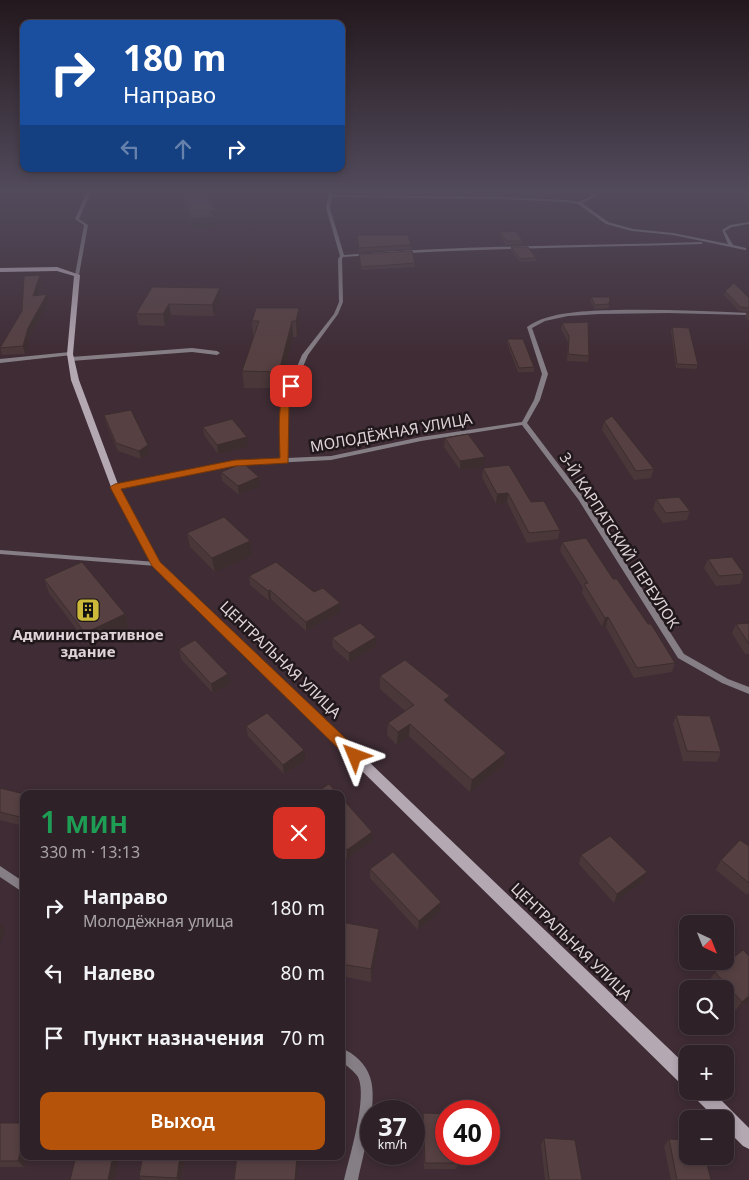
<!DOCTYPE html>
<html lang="ru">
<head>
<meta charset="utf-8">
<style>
	:root { --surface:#2f2128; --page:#372930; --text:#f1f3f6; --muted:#a7a3a8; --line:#4a3e45; --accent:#b45309 }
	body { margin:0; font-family:"Noto Sans",sans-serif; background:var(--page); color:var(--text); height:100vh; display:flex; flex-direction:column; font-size:19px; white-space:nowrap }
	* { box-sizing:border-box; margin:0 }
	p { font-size:16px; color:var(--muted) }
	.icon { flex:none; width:28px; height:28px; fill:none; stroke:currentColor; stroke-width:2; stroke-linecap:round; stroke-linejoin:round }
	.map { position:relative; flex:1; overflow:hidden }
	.drawer { position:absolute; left:20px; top:790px; width:325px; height:370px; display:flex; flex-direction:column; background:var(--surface); border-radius:10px; box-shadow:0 2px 8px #0003,0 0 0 1px var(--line) }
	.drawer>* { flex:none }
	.banner { position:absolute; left:20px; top:20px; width:325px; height:152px; border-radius:10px; box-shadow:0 2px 8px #0003,0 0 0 1px var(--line); background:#1a4fa0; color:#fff; overflow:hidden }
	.needle { width:32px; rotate:137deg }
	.tools { position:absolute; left:679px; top:915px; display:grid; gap:10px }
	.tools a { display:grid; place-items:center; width:55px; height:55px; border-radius:10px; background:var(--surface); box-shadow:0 2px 8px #0003,0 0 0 1px var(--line); font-size:25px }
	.speed { position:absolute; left:360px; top:1100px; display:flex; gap:10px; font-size:25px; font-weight:700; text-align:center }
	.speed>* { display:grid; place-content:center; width:65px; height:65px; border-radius:50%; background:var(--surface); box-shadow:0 2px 8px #0003,0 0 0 1px var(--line); line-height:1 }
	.speed small { font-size:12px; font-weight:400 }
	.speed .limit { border:8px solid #d22; background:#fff; color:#111 }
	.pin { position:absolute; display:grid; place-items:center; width:42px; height:42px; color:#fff; margin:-21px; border-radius:10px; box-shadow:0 2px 8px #0006 }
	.me { position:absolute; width:55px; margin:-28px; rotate:314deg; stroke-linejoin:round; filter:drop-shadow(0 0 4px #0008) }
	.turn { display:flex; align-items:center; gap:18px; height:105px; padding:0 20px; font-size:22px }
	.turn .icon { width:65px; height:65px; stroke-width:2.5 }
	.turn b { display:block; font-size:35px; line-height:42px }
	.lanes { display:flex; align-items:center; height:48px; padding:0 20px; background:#0003; justify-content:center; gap:25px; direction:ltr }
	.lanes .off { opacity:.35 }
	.round { display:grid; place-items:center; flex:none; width:52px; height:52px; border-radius:10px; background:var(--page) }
	.summary { display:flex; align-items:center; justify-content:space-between; height:85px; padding:0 20px }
	h1 { font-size:30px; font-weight:600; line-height:38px; color:#1e9e55 }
	.button { display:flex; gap:10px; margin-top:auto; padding:10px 20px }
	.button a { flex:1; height:58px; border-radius:10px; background:var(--accent); color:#fff; font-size:20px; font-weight:600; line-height:58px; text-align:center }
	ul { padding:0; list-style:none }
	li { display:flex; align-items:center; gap:15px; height:65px; padding:0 20px }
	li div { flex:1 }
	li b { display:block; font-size:19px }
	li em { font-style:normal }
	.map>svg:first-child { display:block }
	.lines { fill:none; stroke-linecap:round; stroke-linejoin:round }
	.lane { fill:#857e85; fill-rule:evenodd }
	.secondary { fill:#b4a8b3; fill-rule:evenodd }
	.wall { fill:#4a3739 }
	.shaded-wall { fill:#3c2d2e }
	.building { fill:#564042; stroke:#3c2d2e }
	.route { fill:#b45309; stroke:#753606 }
	.labels { text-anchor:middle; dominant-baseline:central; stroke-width:5; stroke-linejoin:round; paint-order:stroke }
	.street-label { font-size:15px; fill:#e0d4d9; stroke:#20181b }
	.poi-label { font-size:15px; font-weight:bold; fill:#e0d4d9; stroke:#20181b }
</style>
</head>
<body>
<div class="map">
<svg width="749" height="1180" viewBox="0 0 749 1180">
	<rect width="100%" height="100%" fill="#3f2c35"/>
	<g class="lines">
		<g class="lane">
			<polygon points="85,190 89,190 90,194 79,219 88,225 79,275 77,276 75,275 84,225 75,219 86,194"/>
			<path d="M329,190h4l-1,5 171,2 62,3 14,2 15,-7 -2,-5h4l1,6 -15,7 26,19 25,7 40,4 55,11 -6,-14 8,-5 19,-3v2l-17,3 -7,4 8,14 13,3v2h-1l-72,-15 -41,-4 -26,-7 -28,-20 -13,-2 -62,-3 -171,-2 -2,11 14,47c119,-10 238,-9 357,-13l2,1 -2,1c-119,4 -239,4 -358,13l-1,2 1,43 -5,12 -30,41 -20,47 -1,56 44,-2 90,-19 101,-15 12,-22 8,-26 -15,-47c22,-16 61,-16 88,-17 45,-1 89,1 134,3v2l-81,-2 -69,1 -31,2 -23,5 -13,7 16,46 -8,26 -13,23 57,75 100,156 44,25 21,8v7l-27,-11 -44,-25 -100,-159 -56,-74 -101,16 -90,19 -96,5 -120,24 -2,-1 -1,-1 3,-2 120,-24 46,-2 1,-57 20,-47 32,-41 5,-12 -1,-43 2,-3 -14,-48z"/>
			<polygon points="192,348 217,351 220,353 217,355 192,352 71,361 68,359 71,357"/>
			<polygon points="70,352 73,354 72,355 0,363 0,359"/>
			<polygon points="0,550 156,562 160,564 156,566 0,554"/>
			<polygon points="0,866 24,882 24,893 0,877"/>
			<path d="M341,1048c13,5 25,16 29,29 9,25 -7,77 -12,103h-14c5,-22 24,-83 14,-103 -4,-6 -11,-11 -17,-16z"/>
		</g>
		<g class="secondary">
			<polygon points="57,267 80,275 73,354 79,380 119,487 160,562 688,1067 688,1087 682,1085 153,566 111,487 71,380 67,354 74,276 57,271 0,272 0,268"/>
			<polygon points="692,1091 712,1091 749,1128 749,1149 743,1146 725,1128 725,1119 716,1119 694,1097"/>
		</g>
	</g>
	<g class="wall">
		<polygon points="180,190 207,190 216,221 213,221 214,227 192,229"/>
		<polygon points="499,232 523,241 522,244 506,245 499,235"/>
		<polygon points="357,235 411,245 411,249 359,252"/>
		<polygon points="511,247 536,258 536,261 520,262 511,251"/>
		<polygon points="359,258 415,263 415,267 361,270"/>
		<polygon points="40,275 42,282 38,295 47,294 49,301 31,335 25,354 2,355 0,347 22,311"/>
		<polygon points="220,288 221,299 214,316 171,315 165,326 139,325 136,314"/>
		<polygon points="725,291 749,298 749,312 739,311 724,295"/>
		<polygon points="591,297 609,304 609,308 595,309 590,301"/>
		<polygon points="299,308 300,324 297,337 293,337 280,388 244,388 242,371 254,336 253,336 252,321"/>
		<polygon points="746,313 749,313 749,321 745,317"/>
		<polygon points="562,323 589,356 588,362 567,361 568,342 561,329"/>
		<polygon points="672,327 698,365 696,369 676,368 671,331"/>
		<polygon points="507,339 534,367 534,372 518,372 507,343"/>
		<polygon points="104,415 150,453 141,459 118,451 106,423"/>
		<polygon points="604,421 654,469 651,478 634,480 602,430"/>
		<polygon points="203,427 248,446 218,454 204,435"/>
		<polygon points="445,438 484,466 460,470 444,447"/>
		<polygon points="483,468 531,502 560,530 558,539 527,543 507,502 496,504 482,477"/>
		<polygon points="221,472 260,486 239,495 222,481"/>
		<polygon points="656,499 690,511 687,520 663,523 653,509"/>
		<polygon points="187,533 250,541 252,555 215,572 190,547"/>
		<polygon points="562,542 613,579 648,624 675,663 672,672 634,678 606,627 602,627 582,593 583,588 560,551"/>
		<polygon points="708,559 744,574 740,584 716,586 704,568"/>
		<polygon points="249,576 314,592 340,612 306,631 271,599 269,601 250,585"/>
		<polygon points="44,579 125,614 129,628 90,647 49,593"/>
		<polygon points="749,623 749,654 745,654 732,633 736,624"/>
		<polygon points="376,637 376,646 349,662 333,648 332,638"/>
		<polygon points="179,649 230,683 213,693 181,659"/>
		<polygon points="380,676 450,696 449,705 506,753 504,765 470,792 409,736 397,745 387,735 388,723 405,711 380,689"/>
		<polygon points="676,715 721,752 717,762 683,761 673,724"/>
		<polygon points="246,726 305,760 284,774 248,736"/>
		<polygon points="0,788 24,794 24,826 0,820"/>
		<polygon points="341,797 372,832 372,841 347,859 341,852"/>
		<polygon points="749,846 749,893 747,895 716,870 721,860"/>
		<polygon points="581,855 643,881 614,903 579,864"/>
		<polygon points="370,869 440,911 418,930 370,878"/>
		<polygon points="341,922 379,942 371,982 341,976"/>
		<polygon points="715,972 749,1000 736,1010 725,998 725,989 717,989 709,981"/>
		<polygon points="423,1113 458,1163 456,1169 424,1169 423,1120"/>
		<polygon points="0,1123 24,1156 27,1156 24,1167 0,1167"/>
		<polygon points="544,1138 582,1180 545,1180 541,1145"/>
		<polygon points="669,1139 711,1180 671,1180 664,1146"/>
		<polygon points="143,1156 185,1156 181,1180 141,1180 139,1176"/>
	</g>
	<g class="shaded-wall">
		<polygon points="210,211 215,211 216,221 213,221 214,227 192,229 191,219"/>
		<polygon points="40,275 42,282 35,303 33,296"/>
		<polygon points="220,288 221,299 214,316 212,305"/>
		<polygon points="47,294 49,301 31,335 25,354 23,346 28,328"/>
		<polygon points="169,304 171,315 165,326 163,314"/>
		<polygon points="299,308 300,324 297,337 296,321"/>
		<polygon points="292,321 293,337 280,388 279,372"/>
		<polygon points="247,437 248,446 218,454 217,445"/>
		<polygon points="148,445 150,453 141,459 139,451"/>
		<polygon points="485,457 484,466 460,470 460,461"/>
		<polygon points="259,477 260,486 239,495 238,486"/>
		<polygon points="508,493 507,502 496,504 497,494"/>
		<polygon points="250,541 252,555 215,572 212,558"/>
		<polygon points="270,590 271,599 269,601 268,591"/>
		<polygon points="340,603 340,612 306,631 306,622"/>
		<polygon points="125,614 129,628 90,647 85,633"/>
		<polygon points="608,617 606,627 602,627 605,618"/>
		<polygon points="376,637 376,646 349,662 349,653"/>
		<polygon points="228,674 230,683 213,693 211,684"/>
		<polygon points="450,696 448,709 444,700"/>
		<polygon points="410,724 409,736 397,745 398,732"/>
		<polygon points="304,750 305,760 284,774 283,765"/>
		<polygon points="506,753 504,765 470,792 472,780"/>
		<polygon points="372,832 372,841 347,859 347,850"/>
		<polygon points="647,872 643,881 614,903 617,894"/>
		<polygon points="441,902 440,911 418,930 419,921"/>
		<polygon points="0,923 5,931 0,944"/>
		<polygon points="379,929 379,942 371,982 371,969"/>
		<polygon points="749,996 749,1000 736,1010 742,1002"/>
		<polygon points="24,1137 24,1156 27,1156 24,1167 18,1161"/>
		<polygon points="113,1156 119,1156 114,1180 108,1180"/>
		<polygon points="180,1156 185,1156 181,1180 178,1180 177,1178"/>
		<polygon points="297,1156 299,1156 297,1180 295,1180"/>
	</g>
	<g class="building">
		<polygon points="181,190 207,190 215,211 210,211 213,217 191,219"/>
		<polygon points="515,231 523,241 507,241 499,232"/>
		<polygon points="357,235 408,235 411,245 359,248"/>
		<polygon points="511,247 528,247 536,258 520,259"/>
		<polygon points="412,251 415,263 361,267 359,254"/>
		<polygon points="40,275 33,296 47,294 28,328 23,346 0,348 22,311 24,276"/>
		<polygon points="734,283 749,298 749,308 740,307 725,291"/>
		<polygon points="152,287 220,288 212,305 169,304 163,314 136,314"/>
		<polygon points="591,297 610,297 609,304 595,305"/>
		<polygon points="256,308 299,308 296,321 292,321 279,372 242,371 259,321 252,321"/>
		<polygon points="588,322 589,356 568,354 569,336 562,323"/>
		<polygon points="672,327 689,328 698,365 677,364"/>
		<polygon points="507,339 523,339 534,367 519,368"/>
		<polygon points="131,410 148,445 139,451 116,443 104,415"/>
		<polygon points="612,416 654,469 636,471 604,421"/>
		<polygon points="232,419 247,437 217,445 203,427"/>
		<polygon points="468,434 485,457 460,461 445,438"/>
		<polygon points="243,463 259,477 238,486 221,472"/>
		<polygon points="509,465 531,502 544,501 560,530 529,533 508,493 497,494 483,468"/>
		<polygon points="679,497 690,511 666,513 656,499"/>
		<polygon points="224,517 250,541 212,558 187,533"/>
		<polygon points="586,538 613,579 617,579 648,624 651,624 675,663 637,668 608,617 605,618 584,584 588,583 562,542"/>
		<polygon points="732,557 744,574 719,576 708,559"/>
		<polygon points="82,562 125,614 85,633 44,579"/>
		<polygon points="276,562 314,592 323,588 340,603 306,622 270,590 268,591 249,576"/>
		<polygon points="360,623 376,637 349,653 332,638"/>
		<polygon points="749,623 749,644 736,624"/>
		<polygon points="195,640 228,674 211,684 179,649"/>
		<polygon points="405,660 450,696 444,700 506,753 472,780 410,724 398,732 388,723 414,705 380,676"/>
		<polygon points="267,713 304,750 283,765 246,726"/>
		<polygon points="676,715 710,716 721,752 687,751"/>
		<polygon points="329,784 338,794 314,794"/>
		<polygon points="0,788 24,794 24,818 0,812"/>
		<polygon points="341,797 372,832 347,850 341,843"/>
		<polygon points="610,836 647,872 617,894 581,855"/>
		<polygon points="740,840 749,846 749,883 721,860"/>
		<polygon points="393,852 441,902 419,921 370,869"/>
		<polygon points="341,922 379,929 371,969 341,964"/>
		<polygon points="743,950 749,956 749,996 742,1002 715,972"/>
		<polygon points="423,1113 446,1114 446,1154 457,1154 458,1163 425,1163"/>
		<polygon points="0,1123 24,1123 24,1137 18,1161 0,1161"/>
		<polygon points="544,1138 575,1140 582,1180 549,1180"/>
		<polygon points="669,1139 688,1140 688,1156 705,1156 711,1180 677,1180"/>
		<polygon points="76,1156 113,1156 108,1180 70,1180"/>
		<polygon points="143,1156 180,1156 177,1178 139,1176"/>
		<polygon points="237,1156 297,1156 295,1180 234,1180"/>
	</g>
	<linearGradient id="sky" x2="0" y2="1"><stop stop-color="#23181d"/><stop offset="0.54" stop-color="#524b5c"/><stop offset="1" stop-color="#524b5c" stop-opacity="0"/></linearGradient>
	<rect width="749" height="355" fill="url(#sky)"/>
	<path class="route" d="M291,384l4,2 -6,16 -1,61 -53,3 -114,23 39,73 200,190 2,4 -2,4 -5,2 -5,-2 -198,-194 -42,-79 5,-3 120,-24 45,-2c0,-16 -5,-67 11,-74z"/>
	<defs>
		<g id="building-square" transform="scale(1.25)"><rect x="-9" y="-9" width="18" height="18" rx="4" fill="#ccb939" stroke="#20181b"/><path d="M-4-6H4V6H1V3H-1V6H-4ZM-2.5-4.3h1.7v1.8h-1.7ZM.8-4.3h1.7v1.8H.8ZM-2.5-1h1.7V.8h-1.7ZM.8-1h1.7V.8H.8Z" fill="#111"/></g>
	</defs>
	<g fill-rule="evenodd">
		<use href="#building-square" x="88" y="610"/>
	</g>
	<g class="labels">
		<g class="street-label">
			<text transform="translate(391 432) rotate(-10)">МОЛОДЁЖНАЯ УЛИЦА</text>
			<text transform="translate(620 540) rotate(57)">3-Й КАРПАТСКИЙ ПЕРЕУЛОК</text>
			<text transform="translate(281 659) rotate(44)">ЦЕНТРАЛЬНАЯ УЛИЦА</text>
			<text transform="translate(572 941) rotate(44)">ЦЕНТРАЛЬНАЯ УЛИЦА</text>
		</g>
		<g class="poi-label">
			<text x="88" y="634">Административное<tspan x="88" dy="17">здание</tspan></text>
		</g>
	</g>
</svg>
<div class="tools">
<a><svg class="needle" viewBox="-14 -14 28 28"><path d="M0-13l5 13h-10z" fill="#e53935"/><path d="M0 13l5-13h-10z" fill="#a7a3a8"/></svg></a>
<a><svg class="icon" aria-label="search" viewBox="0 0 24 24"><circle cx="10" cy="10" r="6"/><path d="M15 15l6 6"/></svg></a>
<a>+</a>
<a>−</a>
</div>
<div class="speed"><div>37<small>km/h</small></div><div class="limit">40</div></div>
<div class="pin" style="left:291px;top:386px;background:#d93025"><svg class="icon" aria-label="arrive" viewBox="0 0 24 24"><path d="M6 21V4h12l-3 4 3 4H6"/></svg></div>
<svg class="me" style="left:355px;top:756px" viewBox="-20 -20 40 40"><path d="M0-17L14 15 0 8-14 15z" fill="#b45309" stroke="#fff" stroke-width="4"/></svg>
<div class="banner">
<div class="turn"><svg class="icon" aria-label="right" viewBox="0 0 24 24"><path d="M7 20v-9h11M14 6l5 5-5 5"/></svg><div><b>180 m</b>Направо</div></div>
<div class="lanes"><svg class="icon off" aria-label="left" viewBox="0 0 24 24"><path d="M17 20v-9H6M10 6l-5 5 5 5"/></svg><svg class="icon off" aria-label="ahead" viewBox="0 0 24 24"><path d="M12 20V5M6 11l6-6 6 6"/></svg><svg class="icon" aria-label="right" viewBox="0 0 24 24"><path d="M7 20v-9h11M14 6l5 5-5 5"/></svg></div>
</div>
<section class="drawer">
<div class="summary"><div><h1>1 мин</h1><p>330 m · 13:13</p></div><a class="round" style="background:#d93025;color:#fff"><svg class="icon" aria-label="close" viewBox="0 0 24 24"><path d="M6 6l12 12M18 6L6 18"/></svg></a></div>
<ul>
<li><svg class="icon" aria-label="right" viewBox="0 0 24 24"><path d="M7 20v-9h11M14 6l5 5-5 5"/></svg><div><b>Направо</b><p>Молодёжная улица</p></div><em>180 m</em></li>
<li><svg class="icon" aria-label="left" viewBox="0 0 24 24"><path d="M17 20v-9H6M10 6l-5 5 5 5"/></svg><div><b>Налево</b></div><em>80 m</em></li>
<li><svg class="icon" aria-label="arrive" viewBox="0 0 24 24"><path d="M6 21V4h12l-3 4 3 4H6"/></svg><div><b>Пункт назначения</b></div><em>70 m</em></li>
</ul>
<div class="button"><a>Выход</a></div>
</section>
</div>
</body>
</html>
